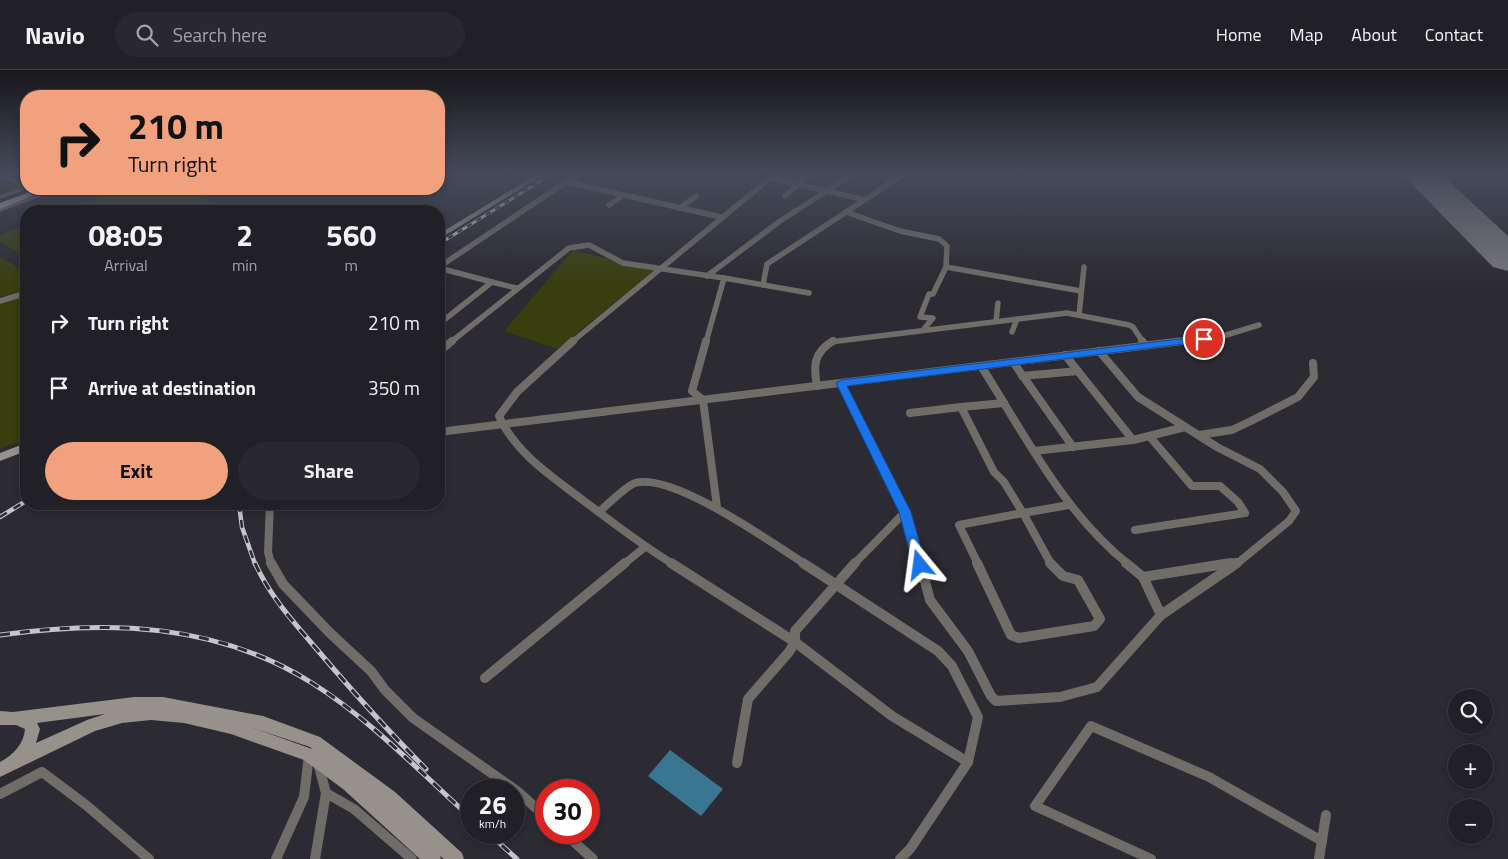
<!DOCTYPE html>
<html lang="en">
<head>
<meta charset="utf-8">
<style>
	:root { --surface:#212026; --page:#29282e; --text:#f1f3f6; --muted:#a2a3a7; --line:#3e3e43; --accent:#f2a17e }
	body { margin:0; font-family:"Titillium Web",sans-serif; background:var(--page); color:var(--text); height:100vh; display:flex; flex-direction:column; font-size:19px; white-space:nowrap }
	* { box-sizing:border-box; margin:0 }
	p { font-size:16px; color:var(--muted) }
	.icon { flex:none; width:28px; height:28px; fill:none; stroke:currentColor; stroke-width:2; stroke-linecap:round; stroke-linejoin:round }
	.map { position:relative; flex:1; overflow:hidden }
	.side { position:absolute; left:20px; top:135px; width:425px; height:305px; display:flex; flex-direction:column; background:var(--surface); border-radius:20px; box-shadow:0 2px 8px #0003,0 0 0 1px var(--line) }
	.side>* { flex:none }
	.top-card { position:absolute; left:20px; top:20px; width:425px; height:105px; border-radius:20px; box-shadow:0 2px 8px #0003,0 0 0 1px var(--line); background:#f2a17e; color:#111; overflow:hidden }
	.buttons { position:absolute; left:1448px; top:619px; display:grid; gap:10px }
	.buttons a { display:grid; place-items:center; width:45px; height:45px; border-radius:50%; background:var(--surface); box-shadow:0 2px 8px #0003,0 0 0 1px var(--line); font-size:25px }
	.speed { position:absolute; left:460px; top:709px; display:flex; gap:10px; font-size:25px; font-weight:700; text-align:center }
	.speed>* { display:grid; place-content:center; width:65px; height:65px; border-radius:50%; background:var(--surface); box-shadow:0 2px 8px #0003,0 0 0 1px var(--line); line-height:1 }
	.speed small { font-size:12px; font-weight:400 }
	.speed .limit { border:8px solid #d22; background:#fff; color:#111 }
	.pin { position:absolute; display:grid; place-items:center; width:42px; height:42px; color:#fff; margin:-21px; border:2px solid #fff; border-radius:50%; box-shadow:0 1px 5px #0007 }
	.me { position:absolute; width:55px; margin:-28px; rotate:344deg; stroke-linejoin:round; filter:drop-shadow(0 0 4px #0008) }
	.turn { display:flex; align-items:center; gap:18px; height:105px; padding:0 25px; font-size:22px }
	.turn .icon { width:65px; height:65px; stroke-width:2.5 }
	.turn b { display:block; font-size:35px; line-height:42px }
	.eta { display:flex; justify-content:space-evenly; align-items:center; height:85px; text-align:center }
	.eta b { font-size:30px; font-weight:700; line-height:35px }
	.button { display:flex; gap:10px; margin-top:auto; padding:10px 25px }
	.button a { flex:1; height:58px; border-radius:30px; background:var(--accent); color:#111; font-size:20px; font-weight:700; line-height:58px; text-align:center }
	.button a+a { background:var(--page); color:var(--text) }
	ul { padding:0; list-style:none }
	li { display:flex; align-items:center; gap:15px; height:65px; padding:0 25px }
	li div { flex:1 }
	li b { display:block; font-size:19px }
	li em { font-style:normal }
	header { display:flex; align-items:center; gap:30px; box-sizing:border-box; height:70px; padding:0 25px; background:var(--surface); border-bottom:1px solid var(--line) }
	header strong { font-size:24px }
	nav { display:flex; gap:28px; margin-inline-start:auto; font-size:18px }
	.search { width:350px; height:45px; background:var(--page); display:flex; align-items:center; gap:12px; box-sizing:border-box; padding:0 18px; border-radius:28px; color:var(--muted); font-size:19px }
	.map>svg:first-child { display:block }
	.green { fill:#393e0f }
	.water { fill:#397691 }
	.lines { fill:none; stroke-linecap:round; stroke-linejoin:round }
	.taxiway { fill:#78777e; fill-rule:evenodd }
	.runway { fill:#78777e; fill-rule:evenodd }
	.pedestrian { stroke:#706d69; stroke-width:4.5 }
	.minor-far2 { stroke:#706d69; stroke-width:5.5 }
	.minor-far1 { stroke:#706d69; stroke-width:8 }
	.minor { stroke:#706d69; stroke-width:10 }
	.tertiary { fill:#706d69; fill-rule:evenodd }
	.secondary { fill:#97918c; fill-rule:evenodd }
	.trunk { fill:#c2bab3; fill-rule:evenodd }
	.rail-far2-casing { stroke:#c5c4cb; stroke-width:3 }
	.rail-far1-casing { stroke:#c5c4cb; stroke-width:4.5 }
	.rail-casing { stroke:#c5c4cb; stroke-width:5 }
	.rail-far2 { stroke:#2c2a32; stroke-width:2; stroke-dasharray:5.5; stroke-linecap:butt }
	.rail-far1 { stroke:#2c2a32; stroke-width:2.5; stroke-dasharray:8; stroke-linecap:butt }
	.rail { stroke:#2c2a32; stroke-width:3; stroke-dasharray:10; stroke-linecap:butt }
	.route { fill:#1a73e8; stroke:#114b97 }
</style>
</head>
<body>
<header>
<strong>Navio</strong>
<div class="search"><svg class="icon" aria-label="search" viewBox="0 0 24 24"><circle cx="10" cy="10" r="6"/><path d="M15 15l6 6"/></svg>Search here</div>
<nav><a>Home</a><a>Map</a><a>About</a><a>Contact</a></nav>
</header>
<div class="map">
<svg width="1508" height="789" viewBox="0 0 1508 789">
	<rect width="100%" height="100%" fill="#2c2a32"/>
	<g class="green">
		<polygon points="0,104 26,104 26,116 0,124"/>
		<polygon points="123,119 184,119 229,141 64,141"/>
		<polygon points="26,155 26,187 0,172 0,165"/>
		<polygon points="573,180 654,201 557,279 504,261"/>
		<polygon points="0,187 26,202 26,219 0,227"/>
		<polygon points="21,225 26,229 26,369 0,379 0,234"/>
	</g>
	<polygon class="water" points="670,680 723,719 701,746 648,706"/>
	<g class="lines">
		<polygon class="taxiway" points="1501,176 1508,177 1508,187 1495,185 1493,181 1495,177"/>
		<polygon class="runway" points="1402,104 1441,104 1508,166 1508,201 1493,197"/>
		<polyline class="pedestrian" points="0,105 26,117"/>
		<g class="minor-far2">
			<polyline points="770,108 866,130"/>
			<polyline points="566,112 721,147"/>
			<polyline points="785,126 809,104"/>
			<polyline points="609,135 622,126"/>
			<polyline points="680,138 696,126"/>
			<polyline points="846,142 900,161 939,169 947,176 946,197 933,224 929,224 920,247 933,248 924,259"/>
			<polyline points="439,197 578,104"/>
			<polyline points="946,197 1081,221"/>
			<polyline points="439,198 492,212"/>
			<polyline points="707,206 780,151 853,104"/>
			<polyline points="724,208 809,223"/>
			<polyline points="763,215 767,194 904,104"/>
			<polyline points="0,231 26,223"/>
			<polyline points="1079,245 1084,197"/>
			<polyline points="996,251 998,233"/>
			<polyline points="439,254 492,212 516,218"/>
			<polyline points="1012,262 1017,249"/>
			<polyline points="451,272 569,178 589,175 623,193 724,208 706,272"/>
			<polyline points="572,272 775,104"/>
			<polyline points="830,272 1067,243 1129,255 1133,257 1143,272"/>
			<polyline points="1173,272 1223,266 1259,255"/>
		</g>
		<g class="minor-far1">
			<path d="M573,271l-56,51 -18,24c17,39 57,63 89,88 28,21 55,42 85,60"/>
			<polyline points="706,271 692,321 703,330 717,437"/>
			<polyline points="1142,271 1145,275"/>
			<polyline points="1099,281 1138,327 1217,377 1260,399 1283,422 1296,441 1289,451 1239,492 1223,494"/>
			<polyline points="439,282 452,271"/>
			<polyline points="1013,292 1073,377"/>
			<path d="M981,296c44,69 82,146 147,198"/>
			<polyline points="1022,306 1078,301"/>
			<polyline points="841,313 905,442 920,494"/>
			<path d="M817,316c-4,-20 -3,-34 16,-45"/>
			<polyline points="1004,333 961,337 994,402 1004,412 1023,443"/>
			<polyline points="910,343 961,337"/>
			<polyline points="439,362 1183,271"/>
			<polyline points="1199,365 1232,360 1251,351 1298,327 1314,307 1313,293"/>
			<polyline points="1133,370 1185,357"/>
			<polyline points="1034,381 1133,370 1065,285"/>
			<polyline points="270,434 268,482 271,494"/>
			<path d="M599,442c8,-7 27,-26 36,-29 38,-11 137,60 170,81"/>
			<polyline points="1023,443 1051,494"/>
			<polyline points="1023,443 1069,435"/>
			<polyline points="1135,460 1245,443 1238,432 1220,416 1192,416 1150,367"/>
			<polyline points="624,494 645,477"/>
			<polyline points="854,494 905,442"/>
			<polyline points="978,494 959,455 1023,443"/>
			<polyline points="1235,494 1237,493"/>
		</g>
		<g class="minor">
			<polyline points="271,493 283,514 330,563 371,601 385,620 413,648 517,721 546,747"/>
			<polyline points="671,493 795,572 892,646 968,692 910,779 900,789"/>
			<polyline points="803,493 938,581 952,596 978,647 968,692"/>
			<polyline points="920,493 930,530 968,581 991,626 996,631 1060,627 1097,617 1161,545 1143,507 1126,493"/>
			<polyline points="977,493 1011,565 1019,568 1094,556 1100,549 1078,510 1063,506 1050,493"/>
			<polyline points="1143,507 1231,493"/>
			<polyline points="1161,545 1237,493"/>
			<polyline points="485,608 625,493"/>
			<polyline points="737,693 748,629 789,582 795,572 795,561 855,493"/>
			<polyline points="326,723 354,739 412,789"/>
			<polyline points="0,724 42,702 86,735 149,789"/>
			<polyline points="563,762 593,789"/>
			<polyline points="276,789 304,727 309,685"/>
			<polyline points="315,789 326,723 318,693"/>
			<polyline points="1151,789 1035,736 1091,656 1209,707 1322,771"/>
			<polyline points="1319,789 1326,745"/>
		</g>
		<g class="tertiary">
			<polygon points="26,115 27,119 0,129 0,125"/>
			<polygon points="52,119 60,119 0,142 0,138"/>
		</g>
		<g class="secondary">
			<polygon points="537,104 545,104 439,169 439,164"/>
			<polygon points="26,373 26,381 0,391 0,383"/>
			<path d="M134,627h29l100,19 57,21 75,55 67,61 2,6h-20l-4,-3 1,3h-21l-77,-70 -39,-29 -73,-26 -47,-11 -33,-3 -29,3 -27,8 -95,46v-15c13,-7 24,-18 25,-33l-9,-4h-16v-14l13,1zM105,644l-18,6 -51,23 4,-14 -3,-6zM253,658l57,19 2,2z"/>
		</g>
		<polygon class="trunk" points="38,119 49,119 0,139 0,133"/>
		<g class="rail-far2-casing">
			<polyline id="rail-far2" points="439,174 552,104"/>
		</g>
		<g class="rail-far1-casing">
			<g id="rail-far1">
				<polyline points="239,434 242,457 255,494"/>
				<polyline points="0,447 26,431"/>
			</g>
		</g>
		<g class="rail-casing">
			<g id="rail">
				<path d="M255,493c15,34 41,62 65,90 34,40 69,79 106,116"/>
				<path d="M0,565c108,-15 217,-12 312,48 59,37 108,89 159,135"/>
				<polyline points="487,762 517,789"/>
			</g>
		</g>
		<use href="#rail-far2" class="rail-far2"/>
		<use href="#rail-far1" class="rail-far1"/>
		<use href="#rail" class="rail"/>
	</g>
	<linearGradient id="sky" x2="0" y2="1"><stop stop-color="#18171c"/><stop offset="0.48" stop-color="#454a5a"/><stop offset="1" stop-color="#454a5a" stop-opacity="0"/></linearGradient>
	<rect width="1508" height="215" fill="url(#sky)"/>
	<polygon class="route" points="1204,266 1208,269 1207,271 847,316 911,442 926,495 920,500 913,495 899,442 836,313 841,310"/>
</svg>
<div class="buttons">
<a><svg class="icon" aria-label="search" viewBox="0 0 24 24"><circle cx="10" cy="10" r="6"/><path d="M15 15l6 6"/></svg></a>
<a>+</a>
<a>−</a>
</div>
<div class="speed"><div>26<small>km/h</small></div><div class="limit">30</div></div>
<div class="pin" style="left:1204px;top:269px;background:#d93025"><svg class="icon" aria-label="arrive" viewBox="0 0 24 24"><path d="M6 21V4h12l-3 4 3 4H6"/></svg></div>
<svg class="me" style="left:920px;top:495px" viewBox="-20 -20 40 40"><path d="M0-17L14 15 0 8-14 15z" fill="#1a73e8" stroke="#fff" stroke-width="4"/></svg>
<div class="top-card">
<div class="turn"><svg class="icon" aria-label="right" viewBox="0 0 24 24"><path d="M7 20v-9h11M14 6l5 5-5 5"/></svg><div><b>210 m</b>Turn right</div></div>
</div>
<section class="side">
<div class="eta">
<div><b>08:05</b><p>Arrival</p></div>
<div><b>2</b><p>min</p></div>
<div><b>560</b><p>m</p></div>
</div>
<ul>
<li><svg class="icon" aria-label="right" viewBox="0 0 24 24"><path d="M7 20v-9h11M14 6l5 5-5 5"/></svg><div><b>Turn right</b></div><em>210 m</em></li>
<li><svg class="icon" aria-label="arrive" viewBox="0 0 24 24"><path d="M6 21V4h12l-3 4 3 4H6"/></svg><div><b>Arrive at destination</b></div><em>350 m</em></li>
</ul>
<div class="button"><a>Exit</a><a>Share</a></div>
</section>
</div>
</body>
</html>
